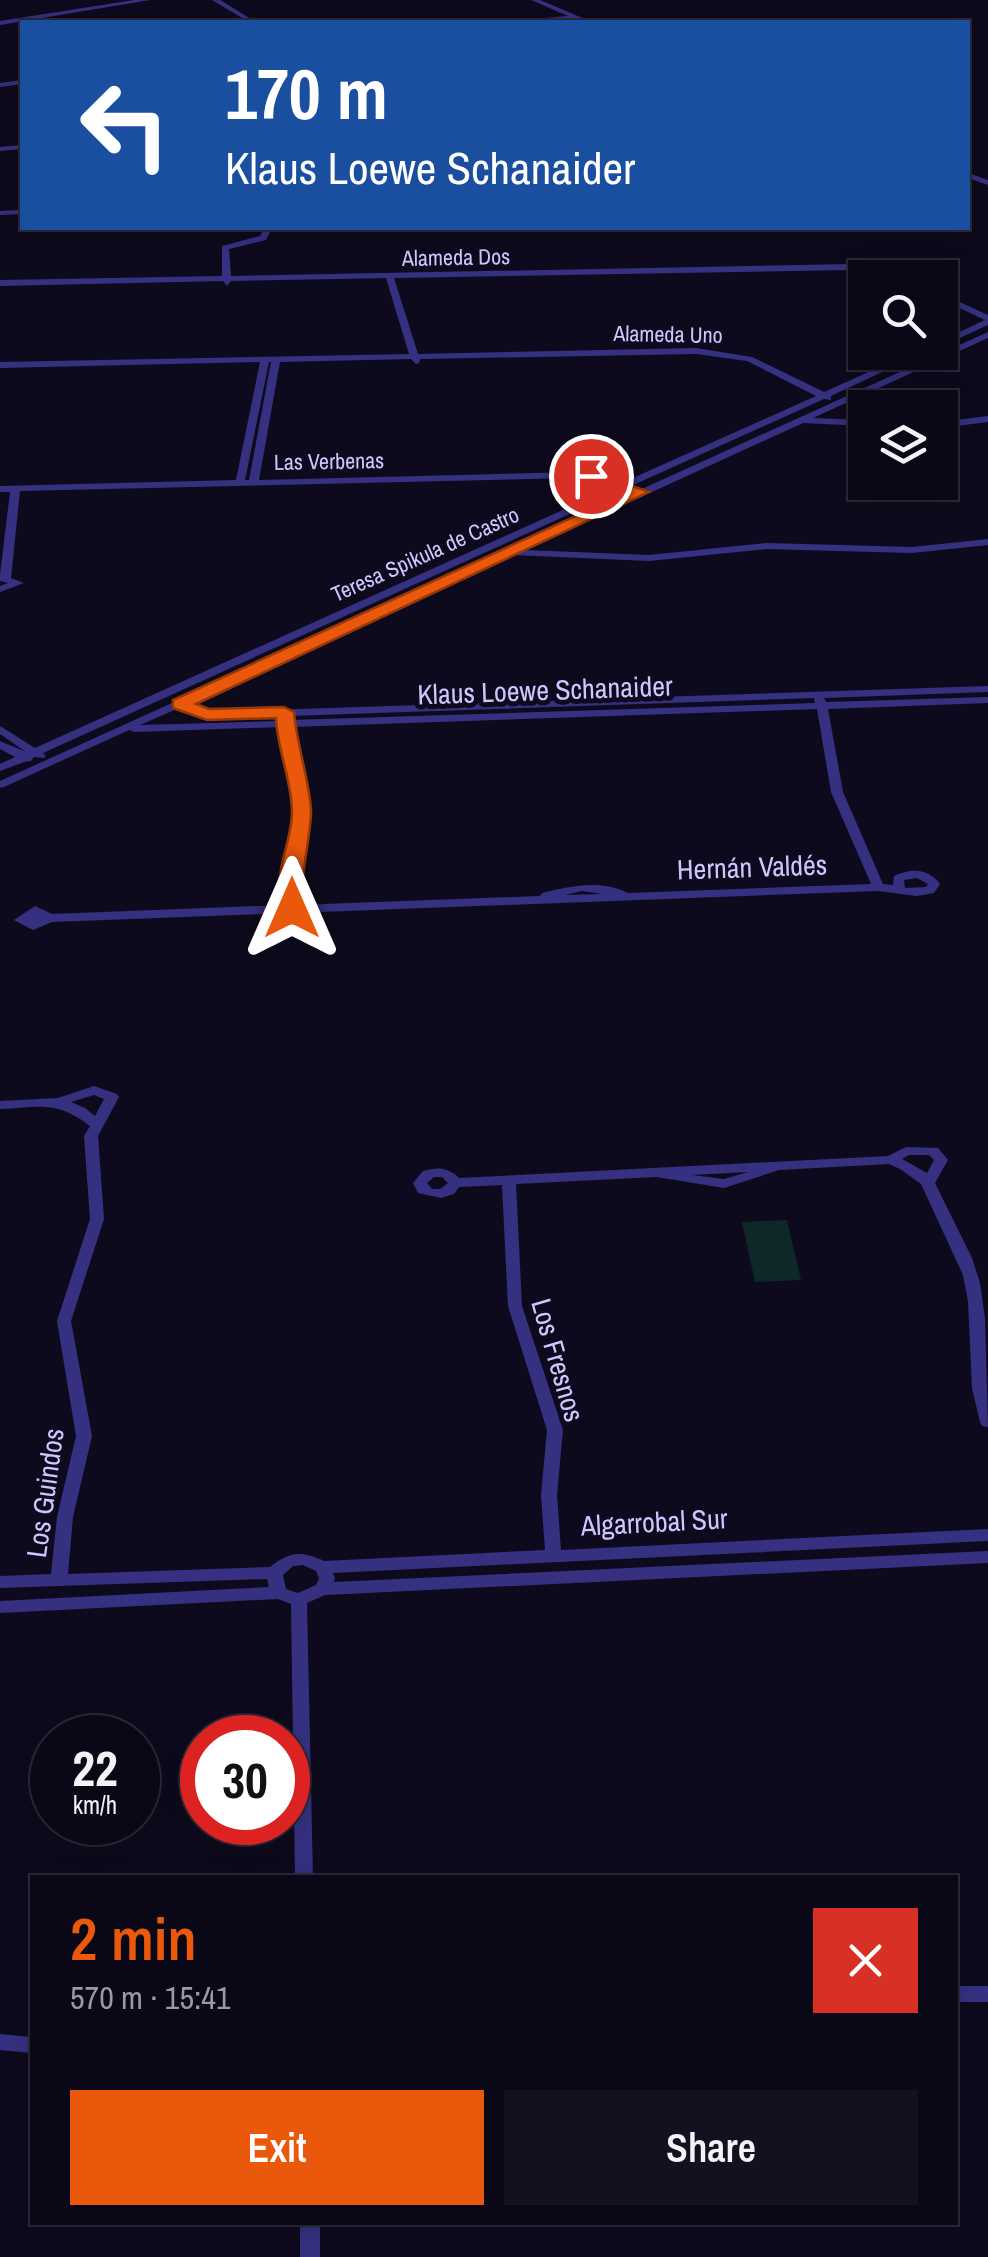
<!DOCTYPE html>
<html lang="en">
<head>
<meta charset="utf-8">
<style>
	:root { --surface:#0a0816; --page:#13111f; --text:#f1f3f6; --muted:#999aa1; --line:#2a2935; --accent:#ea580c }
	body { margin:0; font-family:"Archivo Narrow",sans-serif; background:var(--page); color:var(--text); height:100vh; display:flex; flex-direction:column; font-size:38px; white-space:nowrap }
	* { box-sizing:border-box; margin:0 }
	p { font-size:32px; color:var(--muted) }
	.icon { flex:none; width:55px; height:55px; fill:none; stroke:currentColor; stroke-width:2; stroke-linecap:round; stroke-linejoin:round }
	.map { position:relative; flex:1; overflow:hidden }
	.side { position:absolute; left:30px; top:1875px; width:928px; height:350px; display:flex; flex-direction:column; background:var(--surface); border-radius:0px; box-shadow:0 5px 25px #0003,0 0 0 2px var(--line) }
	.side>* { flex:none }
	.top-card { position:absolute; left:20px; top:20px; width:950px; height:210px; border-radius:0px; box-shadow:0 5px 25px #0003,0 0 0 2px var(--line); background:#1a4fa0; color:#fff; overflow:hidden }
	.fabs { position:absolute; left:848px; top:260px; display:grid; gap:20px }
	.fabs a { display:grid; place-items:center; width:110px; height:110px; border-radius:0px; background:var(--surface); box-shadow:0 5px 25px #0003,0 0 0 2px var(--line); font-size:50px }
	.speed { position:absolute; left:30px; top:1715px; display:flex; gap:20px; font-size:50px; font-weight:700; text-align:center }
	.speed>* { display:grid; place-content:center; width:130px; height:130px; border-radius:50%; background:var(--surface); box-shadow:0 5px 25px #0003,0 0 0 2px var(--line); line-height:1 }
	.speed small { font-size:25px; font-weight:400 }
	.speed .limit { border:15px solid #d22; background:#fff; color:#111 }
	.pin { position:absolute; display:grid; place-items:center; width:85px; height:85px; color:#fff; margin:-42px; border:5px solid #fff; border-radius:50%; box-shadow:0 2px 10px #0007 }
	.me { position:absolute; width:110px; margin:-55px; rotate:0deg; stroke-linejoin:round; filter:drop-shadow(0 0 8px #0008) }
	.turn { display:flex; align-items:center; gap:35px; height:210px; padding:0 40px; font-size:45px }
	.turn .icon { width:130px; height:130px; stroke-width:2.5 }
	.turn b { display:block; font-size:70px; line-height:85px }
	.round { display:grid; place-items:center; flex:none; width:105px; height:105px; border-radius:0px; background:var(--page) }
	.summary { display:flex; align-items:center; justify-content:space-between; height:170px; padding:0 40px }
	h1 { font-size:60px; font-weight:600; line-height:75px; color:var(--accent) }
	.button { display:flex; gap:20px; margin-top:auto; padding:20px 40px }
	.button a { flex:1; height:115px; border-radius:0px; background:var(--accent); color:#fff; font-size:40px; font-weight:600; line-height:115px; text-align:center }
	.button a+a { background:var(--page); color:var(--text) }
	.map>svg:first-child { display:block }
	.green { fill:#0d2827 }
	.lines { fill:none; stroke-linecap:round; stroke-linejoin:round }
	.street { fill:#353180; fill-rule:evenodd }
	.route { fill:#ea580c; stroke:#983908; stroke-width:2.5 }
	.labels { text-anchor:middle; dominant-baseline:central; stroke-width:10; stroke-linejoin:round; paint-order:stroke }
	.far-street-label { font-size:22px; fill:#cec6ff; stroke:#0e0a1d }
	.street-label { font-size:28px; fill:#cec6ff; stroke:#0e0a1d }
</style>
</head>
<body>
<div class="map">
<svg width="988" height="2257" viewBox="0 0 988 2257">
	<rect width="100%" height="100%" fill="#0e0a1d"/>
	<polygon class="green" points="787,1220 801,1280 755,1282 742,1222"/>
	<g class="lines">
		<g class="street">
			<polygon points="134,0 150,0 0,25 0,21"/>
			<polygon points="212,0 220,0 256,22 249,22"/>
			<path d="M531,0h9l52,22c-5,0 -11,-2 -17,-3 -10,-1 -39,3 -53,3l3,-2 43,-4z"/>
			<polygon points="22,80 22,84 0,87 0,83"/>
			<polygon points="22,145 22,149 0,151 0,147"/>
			<polygon points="968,173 988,180 988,185 968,178"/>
			<polygon points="22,210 22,214 0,215 0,211"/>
			<path d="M264,228h8l-6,12 -37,9 2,27 621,-12 64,14h-21l-43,-8 -458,8 24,76 278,-6 56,9 72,35 89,-40h12l-94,44v4l-7,-1 -193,87 -1,3h-5l-582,264 3,3 -2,2 -10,-1 -3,4 -7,1 -24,9v-7l15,-7 -15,-8v-8l26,11 -26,-18v-8l35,22 581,-262 -17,-6 -25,-2 -554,13 -9,87 13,5 -24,9v-6l8,-3 -8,-2v-6l10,-83h-10v-6l236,-6 24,-118 -260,6v-6l409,-8 -23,-76 -155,3 -4,5 -4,-5 -223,5v-6l222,-4v-30l38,-10zM696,354l51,7 69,35 -192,86 -23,-8 -27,-2 -315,8 21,-118 131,-3 5,5 3,-1 1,-4zM269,362h2l-22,118h-4z"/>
			<polygon points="940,293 988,315 988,325 940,347 940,341 985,320 940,299"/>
			<path d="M988,332v6l-175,80 52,2v6l-62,-3 -278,127 124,5 117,-12 146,4 76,-8v6l-76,8 -146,-4 -117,12 -136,-6 -325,149 11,6 14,2 775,-26v6l-164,6 2,4 162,-5v6l-160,6 15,83 40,92 10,1 1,-9c17,-8 34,-8 46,8l-6,9 -17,3 -39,-5 -826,31 -19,8 -19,-10 21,-14 17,8 233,-9 -2,-33 12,-61 -14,-84 -147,5 -5,-2 -125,57 -4,1v-7l172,-78 1,-3 6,-1zM814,698l1,5 -524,17 -2,-4zM179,708c30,17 68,9 102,8l-1,5 -140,4zM817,709l14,83 40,92 -243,9c-28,-14 -57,-7 -86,0l-2,3 -243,9 -2,-33 12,-61 -15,-84zM917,878l11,6 -2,3 -21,1 -1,-8zM582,891l20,3 -37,1z"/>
			<polygon points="988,416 988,422 940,428 940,422"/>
			<path d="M94,1086l23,8 2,3 -21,39 6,83 -33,102 21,115 -19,81 -5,57 202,-7c21,-16 31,-16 54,-6l221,-11 -4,-55 6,-65 -39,-124 -6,-121 -43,2 -5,7 -13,4 -23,-5 -5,-10 10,-12c14,-4 25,-4 36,7l429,-22 18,-9 32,1 10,12 -13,23 37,75 8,25 5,35 3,109 -6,-1 -2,-4 -8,-34 -4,-87 -5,-26 -42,-91 -21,-15 -11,-5 -110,6 -55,18 -67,-11 -141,7 6,122 41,124 -6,65 4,55 427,-21v12l-655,32 2,5 -1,4 654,-31v12l-663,32 -18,8 6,275h-18l-4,-274 -13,-5 -278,14v-12l269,-14 -2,-8 -267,9v-12l51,-2 6,-57 19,-81 -19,-115 33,-102 -6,-83 6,-10c-33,-26 -51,-19 -90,-17v-8l58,-3zM94,1095l10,4 -9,17 -10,-8 -14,-6zM909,1155h20l5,5 -7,13 -25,-14zM748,1172l-24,7 -32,-4zM434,1177h8l6,6 -8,6h-8l-5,-6zM303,1565l13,6 3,7 -3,7 -18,8 -12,-4 -3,-14 10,-9z"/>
			<rect x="955" y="1986" width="33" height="16"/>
			<polygon points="0,2034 32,2037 32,2053 0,2050"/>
			<rect x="300" y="2222" width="20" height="35"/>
		</g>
	</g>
	<path class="route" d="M591,471l58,21 -453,212 13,5 75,-2 10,5c2,30 18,79 17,102 -2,33 -11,61 -9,94l-18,5c-15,-34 8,-68 8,-101 0,-31 -15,-63 -16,-94l-69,2 -34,-12v-8l453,-207 -40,-14 -3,-3z"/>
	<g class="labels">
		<g class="far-street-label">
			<text transform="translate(456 257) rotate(-1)">Alameda Dos</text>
			<text transform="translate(668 334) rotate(1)">Alameda Uno</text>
			<text transform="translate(329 461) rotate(-1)">Las Verbenas</text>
			<text transform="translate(425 554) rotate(-24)">Teresa Spikula de Castro</text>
		</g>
		<g class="street-label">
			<text transform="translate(545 690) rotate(-2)">Klaus Loewe Schanaider</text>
			<text transform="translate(752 867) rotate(-2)">Hernán Valdés</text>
			<text transform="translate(558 1360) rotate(74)">Los Fresnos</text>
			<text transform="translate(45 1493) rotate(-82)">Los Guindos</text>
			<text transform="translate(654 1522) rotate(-3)">Algarrobal Sur</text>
		</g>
	</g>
</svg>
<div class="fabs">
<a><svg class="icon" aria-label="search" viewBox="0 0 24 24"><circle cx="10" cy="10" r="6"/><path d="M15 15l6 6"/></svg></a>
<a><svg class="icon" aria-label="layers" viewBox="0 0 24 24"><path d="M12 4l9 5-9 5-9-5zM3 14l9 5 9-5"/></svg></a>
</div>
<div class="speed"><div>22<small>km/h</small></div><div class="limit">30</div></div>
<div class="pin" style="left:591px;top:476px;background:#d93025"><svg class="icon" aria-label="arrive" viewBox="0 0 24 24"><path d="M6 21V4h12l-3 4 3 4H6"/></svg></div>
<svg class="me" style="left:292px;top:908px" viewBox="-20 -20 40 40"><path d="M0-17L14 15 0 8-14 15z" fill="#ea580c" stroke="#fff" stroke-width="4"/></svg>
<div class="top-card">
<div class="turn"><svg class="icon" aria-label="left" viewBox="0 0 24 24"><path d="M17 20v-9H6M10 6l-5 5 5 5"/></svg><div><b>170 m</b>Klaus Loewe Schanaider</div></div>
</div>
<section class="side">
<div class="summary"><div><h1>2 min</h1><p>570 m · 15:41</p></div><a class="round" style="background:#d93025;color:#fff"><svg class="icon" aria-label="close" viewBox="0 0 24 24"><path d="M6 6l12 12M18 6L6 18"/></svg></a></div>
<div class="button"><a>Exit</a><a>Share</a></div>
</section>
</div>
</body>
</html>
